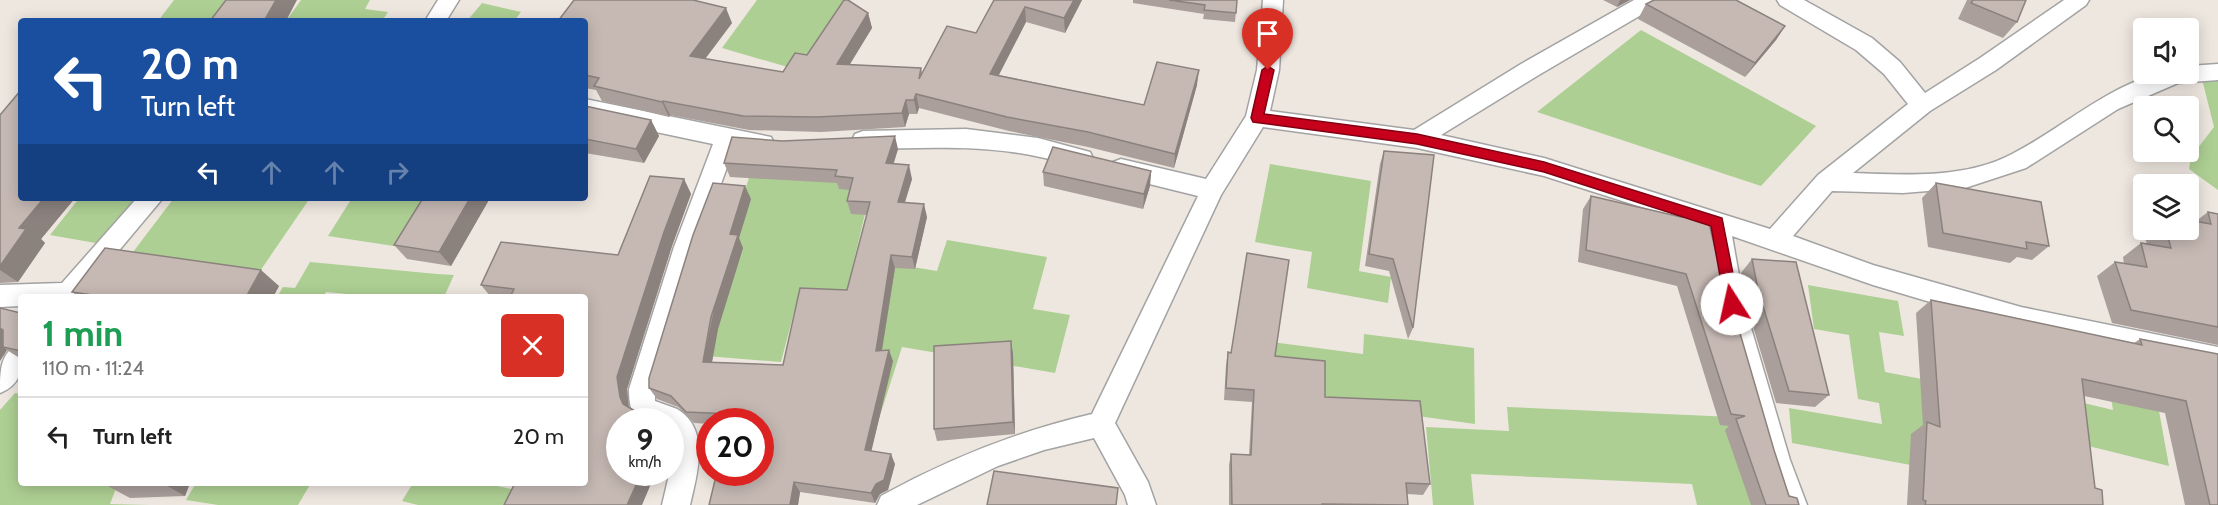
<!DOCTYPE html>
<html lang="en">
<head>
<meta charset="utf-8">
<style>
	:root { --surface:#fff; --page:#f6f6f6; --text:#222; --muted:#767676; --line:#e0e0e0 }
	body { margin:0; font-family:Cabin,sans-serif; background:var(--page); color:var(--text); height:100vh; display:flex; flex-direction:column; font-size:22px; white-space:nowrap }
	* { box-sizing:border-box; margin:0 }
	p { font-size:20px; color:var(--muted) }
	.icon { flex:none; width:33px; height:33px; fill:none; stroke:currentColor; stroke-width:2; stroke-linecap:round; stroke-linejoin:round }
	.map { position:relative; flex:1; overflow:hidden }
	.side { position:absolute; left:18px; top:294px; width:570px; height:192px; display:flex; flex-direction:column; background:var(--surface); border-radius:6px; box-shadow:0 3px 15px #0003 }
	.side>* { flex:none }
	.hud { position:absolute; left:18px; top:18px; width:570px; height:183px; border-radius:6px; box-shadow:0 3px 15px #0003; background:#1a4fa0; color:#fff; overflow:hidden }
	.controls { position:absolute; left:2133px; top:18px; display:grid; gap:12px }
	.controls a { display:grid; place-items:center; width:66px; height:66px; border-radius:6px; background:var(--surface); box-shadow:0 3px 15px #0003; font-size:30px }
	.speed { position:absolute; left:606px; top:408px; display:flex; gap:12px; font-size:30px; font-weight:700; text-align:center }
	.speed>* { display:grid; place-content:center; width:78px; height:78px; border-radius:50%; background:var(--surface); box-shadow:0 3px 15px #0003; line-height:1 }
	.speed small { font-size:15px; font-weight:400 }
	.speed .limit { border:9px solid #d22; background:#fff; color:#111 }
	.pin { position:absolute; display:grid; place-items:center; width:51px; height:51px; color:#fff; margin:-62px -26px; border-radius:50% 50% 50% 0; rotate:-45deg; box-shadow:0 0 6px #0007 }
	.pin .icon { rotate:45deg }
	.me { position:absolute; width:66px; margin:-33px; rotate:350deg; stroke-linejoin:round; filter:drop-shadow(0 0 4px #0008) }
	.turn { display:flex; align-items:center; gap:21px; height:126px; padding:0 24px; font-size:27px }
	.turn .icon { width:78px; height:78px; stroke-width:2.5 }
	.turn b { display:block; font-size:42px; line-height:51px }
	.lanes { display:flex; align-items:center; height:57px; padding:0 24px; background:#0003; justify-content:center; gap:30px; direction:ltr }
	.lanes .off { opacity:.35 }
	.round { display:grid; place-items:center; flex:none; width:63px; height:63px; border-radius:6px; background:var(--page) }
	.headline { display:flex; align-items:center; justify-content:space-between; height:102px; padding:0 24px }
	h1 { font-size:36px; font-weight:800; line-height:45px; color:#1e9e55 }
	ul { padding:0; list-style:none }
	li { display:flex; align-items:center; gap:18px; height:78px; padding:0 24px; border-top:2px solid var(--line) }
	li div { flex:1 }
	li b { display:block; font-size:22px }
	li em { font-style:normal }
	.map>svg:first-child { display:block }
	.forest { fill:#adcf93 }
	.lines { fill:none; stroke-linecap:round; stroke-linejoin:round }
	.service-casing { stroke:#a3a3a3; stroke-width:3 }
	.service { fill:#fff; fill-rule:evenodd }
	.wall { fill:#aa9f9b }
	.shaded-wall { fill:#8b827e }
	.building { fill:#c6b9b4; stroke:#8b827e; stroke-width:1.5 }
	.route { fill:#c7001c; stroke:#810012; stroke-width:1.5 }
</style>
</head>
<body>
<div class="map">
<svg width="2218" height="505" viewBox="0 0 2218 505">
	<rect width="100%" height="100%" fill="#eee7e0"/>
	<g class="forest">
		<polygon points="174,0 242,0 227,21 158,21"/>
		<polygon points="301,0 370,0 365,9 388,12 382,21 286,21"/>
		<polygon points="757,0 843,0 851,2 805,72 722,48"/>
		<polygon points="482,3 521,12 514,21 467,21"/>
		<polygon points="1641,30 1816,126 1761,186 1537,112"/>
		<polygon points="2202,79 2218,81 2218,190 2189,169 2191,157 2214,127"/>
		<polygon points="1270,164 1371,181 1359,271 1391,277 1388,303 1307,288 1312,252 1255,242"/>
		<polygon points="751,171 873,180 842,311 795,308 781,362 694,355"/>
		<polygon points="61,198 138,198 101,244 50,235 77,201"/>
		<polygon points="174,198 310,198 256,277 130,256"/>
		<polygon points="352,198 451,198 420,250 328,236"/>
		<polygon points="947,240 1047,257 1033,309 1070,315 1055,373 902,347 876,428 869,260 937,271"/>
		<polygon points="310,262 437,274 454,275 444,297 378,297 326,292 323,297 277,297 283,287 295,288"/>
		<polygon points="1808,285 1898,301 1904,336 1879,332 1885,372 1927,380 1943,471 1792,443 1789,408 1882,424 1879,403 1858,399 1849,335 1814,329"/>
		<polygon points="1364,334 1474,348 1475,424 1403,414 1401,451 1242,338 1363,354"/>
		<polygon points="2104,356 2151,367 2169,466 1976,418 1972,376 2113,410"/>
		<polygon points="15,393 21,394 21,483 118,483 110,504 150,505 0,505 0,410"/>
		<polygon points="1507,407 1733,417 1755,505 1697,505 1692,484 1471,474 1474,505 1433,505 1426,427 1509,431"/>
		<polygon points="196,483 311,483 298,505 218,505 186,500"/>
		<polygon points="413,483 483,483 539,495 534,505 418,505 402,501"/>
	</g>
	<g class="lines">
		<g class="service-casing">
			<g id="service">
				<polygon points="438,0 459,0 446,21 425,21"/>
				<path d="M1263,0h20l-4,70 -9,41 144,19 107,-66 113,-64h27l-3,5 -121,71 -96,59 103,23 226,71 48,-54 90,-71 -24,-30 -28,-24 -76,-45 -3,-5h27l68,38 28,24 25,31 55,-35 84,-58h25l-3,5 -90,65 -66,41 -77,62c51,2 112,6 159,-19 49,-25 90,-64 144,-80 10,-3 23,0 32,0v-8l30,-2v16l-40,3 -60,26 -92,59 -61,20 -62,5 -71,-2 -39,45 80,29 148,42 197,40v22l-197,-40 -148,-44 -141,-49 12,68 46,156 17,45h-28l-15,-45 -44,-156 -13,-76 -163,-52 -127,-28 -154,-21 -42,68 -106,228 33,59 8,23h-28l-3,-10 -31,-57 -50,12 -46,16 -81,39h-40l4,-9c68,-37 137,-65 211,-82l106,-218 -77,-19 -8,-3 -3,-6 3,-6 8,-3 85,20 40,-63 11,-46z"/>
				<path d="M585,99l186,38 3,6 -3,6 -8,3 -29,-4 -36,99 -43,142v12c7,3 15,5 22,8 34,20 20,66 13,96h-28l11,-47 -3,-36c-29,0 -41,1 -41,-33l45,-142 39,-103 -128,-27z"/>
				<path d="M966,129l72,9 52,14 3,6 -3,6c-15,5 -34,-4 -50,-7 -58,-13 -118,-9 -177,-8l-8,-3 -3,-6 3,-6 8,-3z"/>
				<polygon points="137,198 163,198 80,297 21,297 21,306 0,307 0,285 62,283"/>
				<path d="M21,343c0,22 4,40 -21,50 0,-22 0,-42 21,-50z"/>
			</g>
		</g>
		<use href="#service" class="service"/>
	</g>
	<g class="wall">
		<polygon points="994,0 1082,0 1065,33 1026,22 999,75 1144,105 1197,85 1174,168 1088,147 1009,131 919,108 917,114 909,114 905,127 821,132 749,130 670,115 669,117 602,101 596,90 585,88 585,21 732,23 705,59 783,72 868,13 872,28 849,65 921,68 922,73 976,33"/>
		<polygon points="1133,0 1237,0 1235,22 1203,19 1204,14 1133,3"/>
		<polygon points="1603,0 1630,0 1617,7"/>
		<polygon points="1967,0 2026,0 2017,22 2003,38 1958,19"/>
		<polygon points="1646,4 1785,26 1776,40 1745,77 1638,19"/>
		<polygon points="585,106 651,120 659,136 644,163 585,153"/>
		<polygon points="0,115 21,198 75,198 41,239 45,243 18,282 0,283"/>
		<polygon points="898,149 893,164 912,179 905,202 927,217 915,269 895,268 882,350 893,361 871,451 895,464 888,490 880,494 875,503 800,492 798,505 760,422 710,422 710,424 694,423 678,407 657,399 649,388 751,199 739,238 743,248 718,329 712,362 783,365 847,290 867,215 851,214 847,201 849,190 839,189 837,183 730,177 724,163"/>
		<polygon points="1384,151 1413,328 1408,339 1389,271 1365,266 1380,164"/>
		<polygon points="1151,171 1150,186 1143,209 1044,186 1043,172"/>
		<polygon points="684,179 691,194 672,246 627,389 629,407 635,411 659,412 666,422 620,422 585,483 585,297 491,297 481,285 618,255"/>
		<polygon points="1936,183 2049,246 2032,260 2017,257 2010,263 1928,247 1922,198"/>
		<polygon points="1591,196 1717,257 1728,292 1774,450 1789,496 1799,505 1751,505 1725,430 1729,426 1720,425 1677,286 1578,262 1583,209"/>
		<polygon points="423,198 490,198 451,266 407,259 394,245"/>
		<polygon points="2208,212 2218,214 2218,345 2112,323 2097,276 2115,262 2124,264 2123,257 2141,243 2147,244 2142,230 2144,229 2188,230 2196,221"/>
		<polygon points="1752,259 1829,395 1815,407 1776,403 1746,303 1741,273"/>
		<polygon points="279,286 273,297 79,297 72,292"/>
		<polygon points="1931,300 2134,343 2140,339 2218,354 2218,505 2185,505 2165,413 2084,396 2095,488 2103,505 1907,505 1911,434 1923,425 1916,313"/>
		<polygon points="0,308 21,313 21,359 7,350 0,361"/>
		<polygon points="1011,341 1013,354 1015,434 937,441 934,429"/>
		<polygon points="1228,352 1275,356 1430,484 1423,495 1407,494 1408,505 1229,505 1229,465 1231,454 1249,455 1252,402 1224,400 1226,365"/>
		<polygon points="64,483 190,483 185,496 130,498 104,484 105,483 66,485"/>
	</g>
	<g class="shaded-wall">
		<polygon points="276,0 297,0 286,21 264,21"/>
		<polygon points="1074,0 1082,0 1065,33 1064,18"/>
		<polygon points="1620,0 1630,0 1617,7"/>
		<polygon points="1025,7 1026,22 992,88 990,74"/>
		<polygon points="726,8 732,23 696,71 690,56"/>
		<polygon points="868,13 872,28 841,79 837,64"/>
		<polygon points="1785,26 1776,40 1745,77 1755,63"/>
		<polygon points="1199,70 1197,85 1174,168 1175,154"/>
		<polygon points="916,94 919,108 917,114 914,100"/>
		<polygon points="906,100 909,114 905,127 902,113"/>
		<polygon points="663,101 670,115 669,117 662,102"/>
		<polygon points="651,120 659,136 644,163 636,149"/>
		<polygon points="895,136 898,149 890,176 886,163"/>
		<polygon points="909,165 912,179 901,215 898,202"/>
		<polygon points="1151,171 1150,186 1143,209 1144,194"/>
		<polygon points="684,179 691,194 672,246 627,389 629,409 623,404 620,397 617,377 664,232"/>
		<polygon points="745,186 751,199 739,238 743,248 718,329 710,373 703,362 730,234"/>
		<polygon points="44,198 75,198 41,239 45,243 18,282 0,270 0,266 19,228"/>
		<polygon points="470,198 490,198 451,266 439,252"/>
		<polygon points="924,204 927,217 915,269 912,257"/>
		<polygon points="891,255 895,268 880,362 876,351"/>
		<polygon points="261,270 279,286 273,297 246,297"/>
		<polygon points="0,328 20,341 3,347 7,350 0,361"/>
		<polygon points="1011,341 1013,354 1015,434 1013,422"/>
		<polygon points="889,350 893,361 869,461 865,450"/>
		<polygon points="659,412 666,422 660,422"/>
		<polygon points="891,454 895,464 888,490 880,494 875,503 871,493"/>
		<polygon points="642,472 656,472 642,505 627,505"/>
		<polygon points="794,482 800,492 798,505 790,505"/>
		<polygon points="162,483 190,483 185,496"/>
	</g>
	<g class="building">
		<polygon points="226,0 276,0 264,21 210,21"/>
		<polygon points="574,0 693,0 726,8 690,56 783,72 795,53 807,55 844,0 848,0 868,13 837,64 921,68 919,79 947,26 976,33 994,0 1074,0 1064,18 1025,7 990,74 1144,105 1157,62 1199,70 1175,154 1088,132 1007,117 916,94 914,100 906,100 902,113 816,117 743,116 663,101 662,102 594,86 599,78 585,75 585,21 558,21"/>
		<polygon points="1169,0 1237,0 1236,13 1204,10 1205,5"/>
		<polygon points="1654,0 1736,0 1785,26 1755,63 1646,4"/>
		<polygon points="1973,0 2026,0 2017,22 1971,3"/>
		<polygon points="21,90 21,198 44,198 19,228 26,229 0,266 0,115"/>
		<polygon points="585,106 651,120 636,149 585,139"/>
		<polygon points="895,136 886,163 909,165 898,202 924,204 912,257 891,255 876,351 889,350 865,450 891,454 884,480 876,484 871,493 794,482 790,505 709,505 717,472 760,472 760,422 729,422 731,414 686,412 671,396 649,388 649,378 693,235 713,183 745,186 730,234 738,235 711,317 703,362 783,365 800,288 847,290 870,202 847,201 853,178 835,176 837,170 724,163 732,137 782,141"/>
		<polygon points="1053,147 1151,171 1144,194 1043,172"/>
		<polygon points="1384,151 1434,155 1413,328 1393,259 1369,254"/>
		<polygon points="650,176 684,179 664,232 617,377 620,397 623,404 635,411 659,412 660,422 620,422 620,472 642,472 627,505 504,505 515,483 585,483 585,331 587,328 585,328 585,297 510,297 514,289 481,285 501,242 618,255"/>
		<polygon points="1936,183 2041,202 2049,246 2026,242 2027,249 1943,233"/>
		<polygon points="1591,196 1681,217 1708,219 1717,257 1722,258 1728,292 1774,450 1789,496 1797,498 1799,505 1766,505 1736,419 1745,416 1731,414 1686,274 1586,250"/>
		<polygon points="423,198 470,198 439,252 394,245"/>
		<polygon points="2208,212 2218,214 2218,327 2131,310 2115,262 2147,267 2141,243 2171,248 2166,230 2188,230 2188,220 2211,224"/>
		<polygon points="105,248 261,270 246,297 106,297 72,292"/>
		<polygon points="1247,253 1289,260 1275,356 1325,361 1325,397 1420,401 1430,484 1406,483 1408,505 1322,504 1322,505 1232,505 1231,454 1251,455 1254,390 1226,388 1228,352 1231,353"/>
		<polygon points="1752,259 1796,262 1829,395 1789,391 1758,290"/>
		<polygon points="1931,300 2142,345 2140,339 2218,354 2218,505 2210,505 2186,401 2082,379 2095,488 2102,490 2103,505 1925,505 1926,501 1923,500 1927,422 1940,427"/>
		<polygon points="0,308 21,313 21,351 3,347 3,330 0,328"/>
		<polygon points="1011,341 1013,422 934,429 934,346"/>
		<polygon points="994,471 1118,488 1116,505 987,505"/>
		<polygon points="105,483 145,483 104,484"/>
	</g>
	<polygon class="route" points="1268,66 1274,70 1264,114 1417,134 1544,162 1722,218 1739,304 1737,308 1727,308 1725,304 1711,226 1544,172 1417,144 1253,122 1251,118 1262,70"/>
</svg>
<div class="controls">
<a><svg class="icon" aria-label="sound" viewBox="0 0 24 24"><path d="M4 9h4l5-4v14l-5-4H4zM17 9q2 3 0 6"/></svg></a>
<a><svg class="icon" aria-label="search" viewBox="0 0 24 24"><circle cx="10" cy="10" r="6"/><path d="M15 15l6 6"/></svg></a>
<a><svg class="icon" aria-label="layers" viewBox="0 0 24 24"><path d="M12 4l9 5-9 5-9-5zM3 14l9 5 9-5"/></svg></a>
</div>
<div class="speed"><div>9<small>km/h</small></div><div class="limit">20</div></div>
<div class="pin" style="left:1268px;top:70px;background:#d93025"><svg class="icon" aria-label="arrive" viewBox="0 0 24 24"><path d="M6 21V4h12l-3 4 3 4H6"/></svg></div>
<svg class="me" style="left:1732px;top:304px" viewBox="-20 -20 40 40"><circle r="19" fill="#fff"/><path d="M0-13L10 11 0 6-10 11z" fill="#c7001c"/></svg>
<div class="hud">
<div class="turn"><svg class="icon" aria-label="left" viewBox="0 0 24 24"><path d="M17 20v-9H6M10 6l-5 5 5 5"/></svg><div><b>20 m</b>Turn left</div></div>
<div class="lanes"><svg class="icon" aria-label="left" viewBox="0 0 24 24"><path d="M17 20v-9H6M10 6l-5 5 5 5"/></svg><svg class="icon off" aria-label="ahead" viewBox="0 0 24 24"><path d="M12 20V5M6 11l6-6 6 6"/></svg><svg class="icon off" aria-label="ahead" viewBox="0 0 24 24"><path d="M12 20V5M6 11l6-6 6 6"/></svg><svg class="icon off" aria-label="right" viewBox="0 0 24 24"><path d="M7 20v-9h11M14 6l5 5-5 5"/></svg></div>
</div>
<section class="side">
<div class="headline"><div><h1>1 min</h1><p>110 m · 11:24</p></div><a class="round" style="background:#d93025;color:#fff"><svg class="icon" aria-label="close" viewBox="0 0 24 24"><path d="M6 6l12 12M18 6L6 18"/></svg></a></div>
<ul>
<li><svg class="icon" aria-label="left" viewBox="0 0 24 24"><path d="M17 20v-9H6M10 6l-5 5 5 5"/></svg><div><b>Turn left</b></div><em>20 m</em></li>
</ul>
</section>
</div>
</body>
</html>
